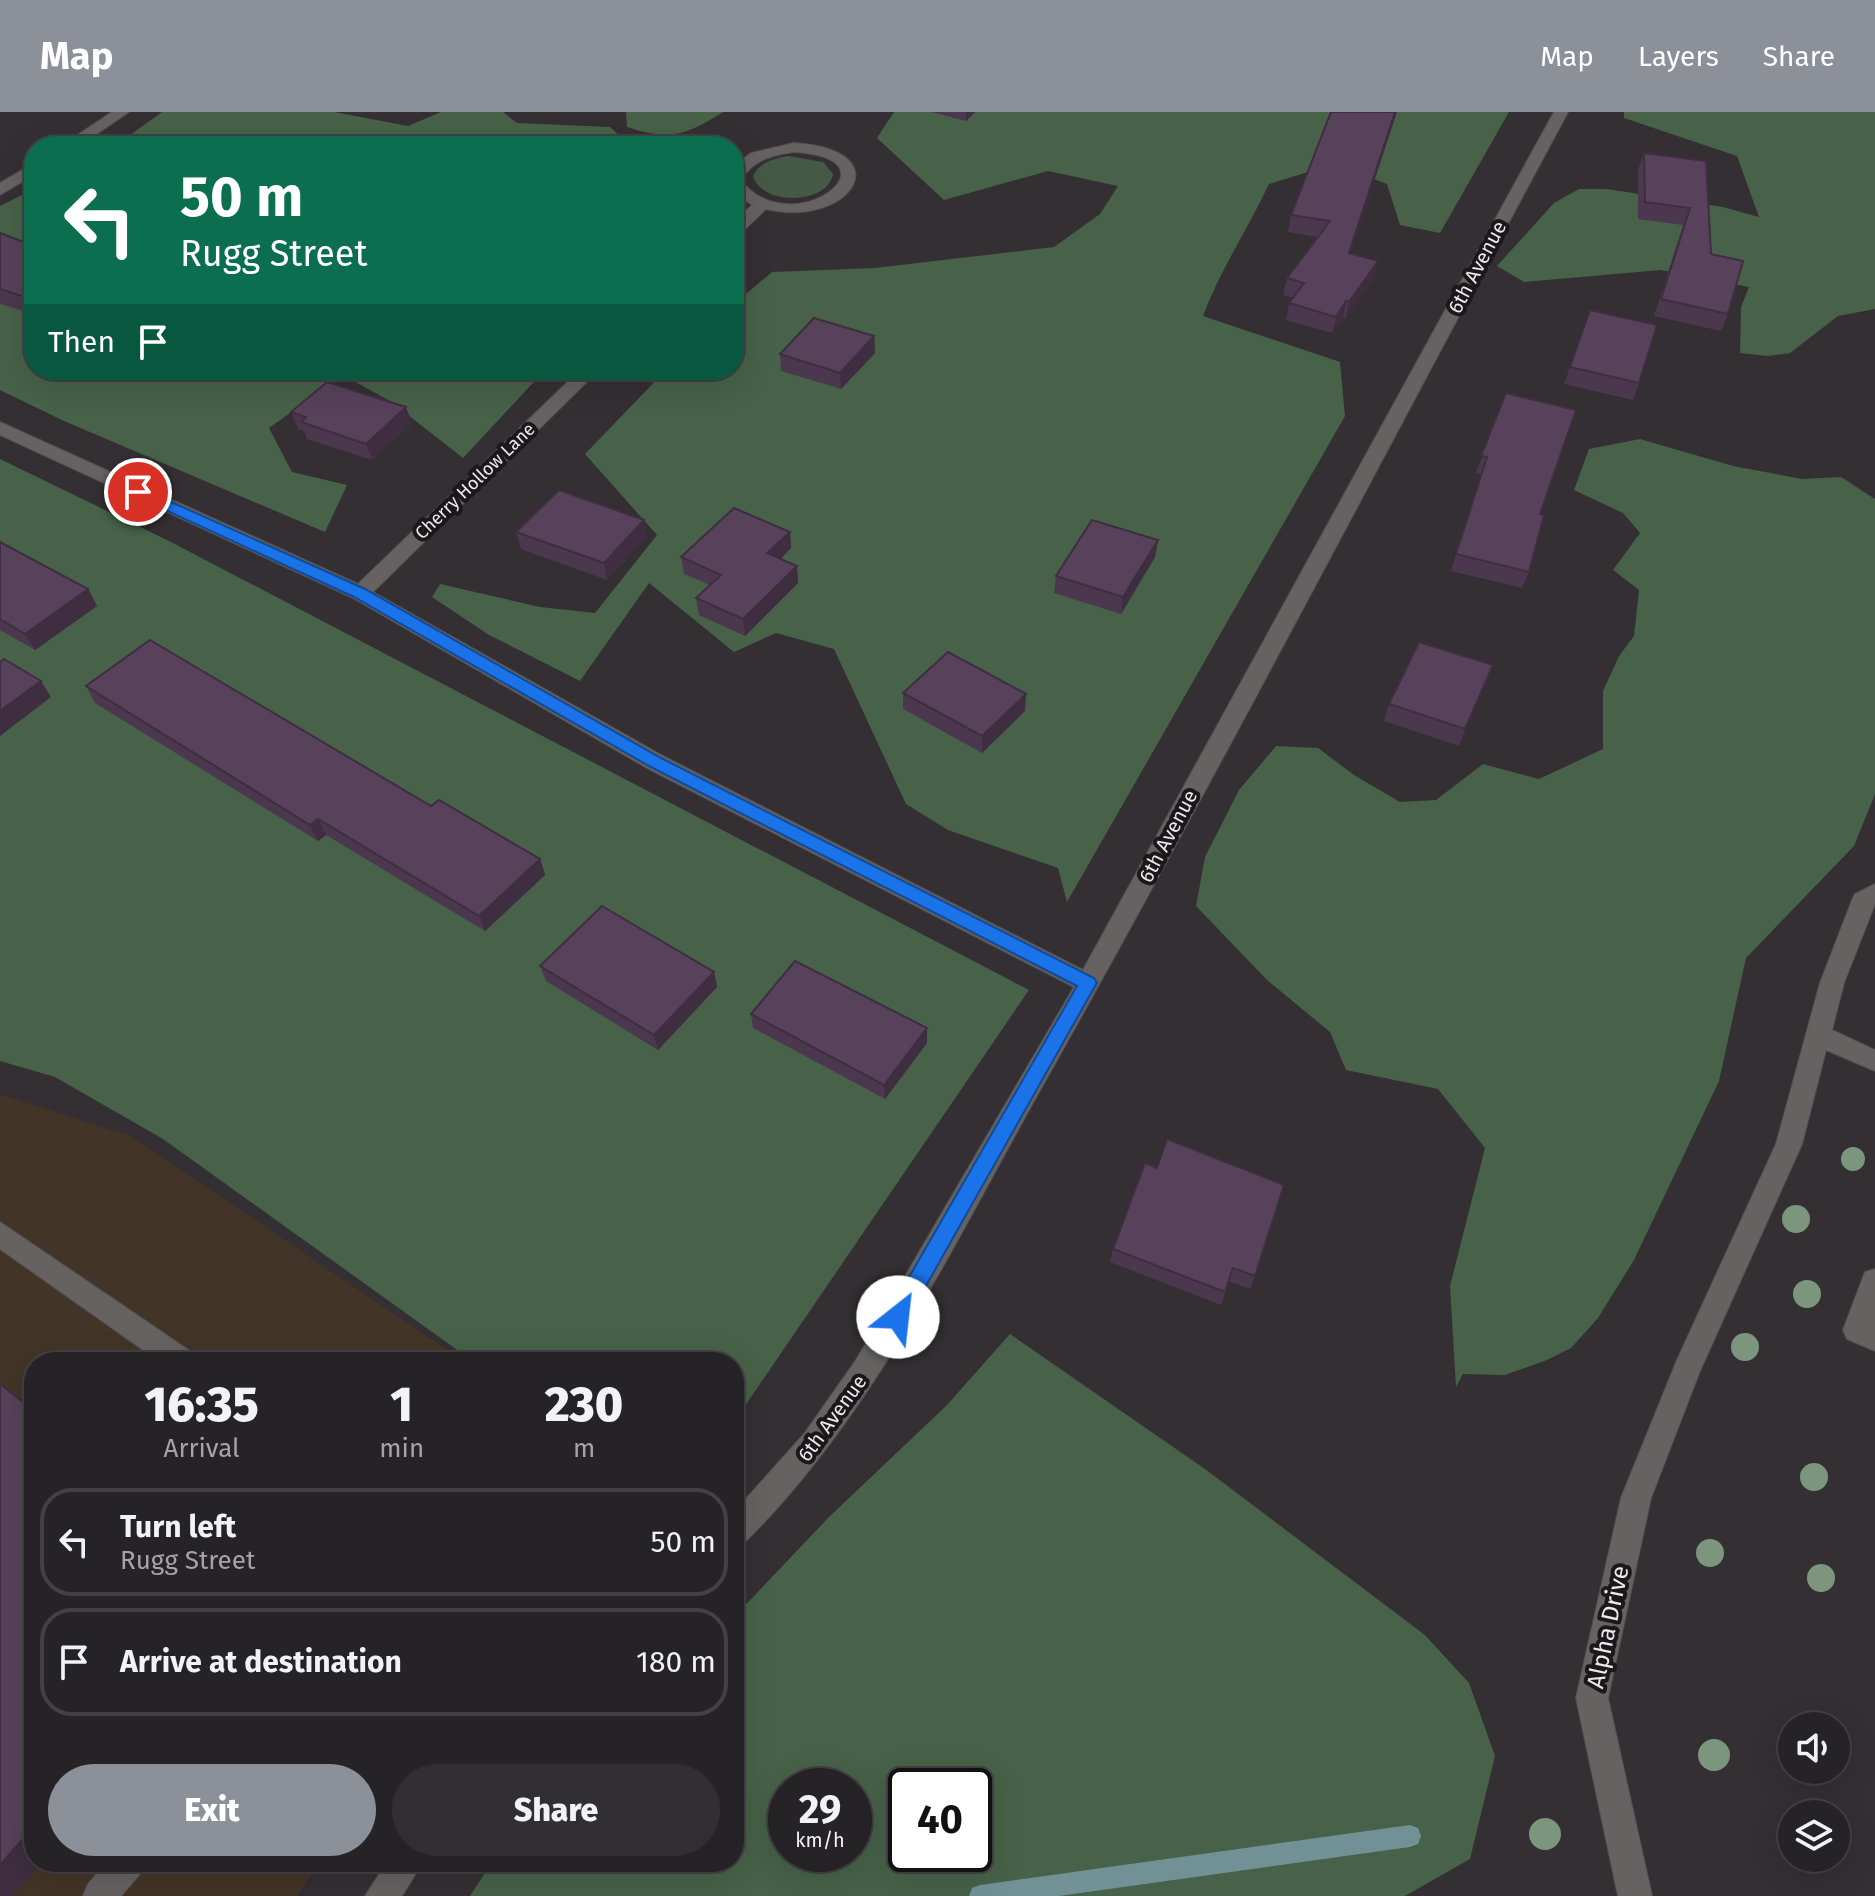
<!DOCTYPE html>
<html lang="en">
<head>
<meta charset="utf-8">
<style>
	:root { --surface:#262326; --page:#322f32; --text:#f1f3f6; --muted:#a4a4a7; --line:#424043; --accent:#8c9099 }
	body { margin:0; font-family:"Fira Sans",sans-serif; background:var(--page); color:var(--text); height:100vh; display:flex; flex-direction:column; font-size:30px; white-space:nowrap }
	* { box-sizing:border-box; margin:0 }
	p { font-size:26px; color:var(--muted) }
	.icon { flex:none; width:44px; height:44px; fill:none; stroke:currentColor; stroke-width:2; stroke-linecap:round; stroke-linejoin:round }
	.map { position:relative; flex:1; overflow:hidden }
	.panel { position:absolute; left:24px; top:1240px; width:720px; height:520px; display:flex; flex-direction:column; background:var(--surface); border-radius:32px; box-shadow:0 8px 32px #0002,0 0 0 2px var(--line) }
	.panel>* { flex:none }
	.guide { position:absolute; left:24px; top:24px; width:720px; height:244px; border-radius:32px; box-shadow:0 8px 32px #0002,0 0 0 2px var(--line); background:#0b6e4f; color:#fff; overflow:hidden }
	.tools { position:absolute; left:1778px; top:1600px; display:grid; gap:16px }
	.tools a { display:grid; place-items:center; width:72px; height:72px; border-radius:50%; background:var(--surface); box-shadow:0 8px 32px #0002,0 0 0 2px var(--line); font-size:40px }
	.speed { position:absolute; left:768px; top:1656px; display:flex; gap:16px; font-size:40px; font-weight:700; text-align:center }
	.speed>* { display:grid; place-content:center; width:104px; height:104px; border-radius:50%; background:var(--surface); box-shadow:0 8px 32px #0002,0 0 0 2px var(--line); line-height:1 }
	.speed small { font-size:20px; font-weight:400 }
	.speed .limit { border:4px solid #111; border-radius:12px; background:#fff; color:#111 }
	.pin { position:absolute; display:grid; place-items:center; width:68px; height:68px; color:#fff; margin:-34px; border:4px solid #fff; border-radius:50%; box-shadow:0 2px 8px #0007 }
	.me { position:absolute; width:88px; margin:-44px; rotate:29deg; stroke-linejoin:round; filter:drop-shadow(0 0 6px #0008) }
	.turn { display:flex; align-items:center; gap:28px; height:168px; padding:0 24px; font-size:36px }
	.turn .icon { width:104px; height:104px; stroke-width:2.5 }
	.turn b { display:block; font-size:56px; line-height:68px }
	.then { display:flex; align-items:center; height:76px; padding:0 24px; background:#0003; gap:16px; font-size:30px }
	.eta { display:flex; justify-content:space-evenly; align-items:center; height:136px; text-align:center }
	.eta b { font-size:48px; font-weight:800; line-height:56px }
	.button { display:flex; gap:16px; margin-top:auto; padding:16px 24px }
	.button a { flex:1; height:92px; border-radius:48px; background:var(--accent); color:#fff; font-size:32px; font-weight:800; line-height:92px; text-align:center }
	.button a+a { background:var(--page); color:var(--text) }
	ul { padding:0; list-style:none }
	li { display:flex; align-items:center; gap:24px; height:108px; margin:0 16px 12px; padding:0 8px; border:4px solid var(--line); border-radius:32px }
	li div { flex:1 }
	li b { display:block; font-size:30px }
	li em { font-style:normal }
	header { display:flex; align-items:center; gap:48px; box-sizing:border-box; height:112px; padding:0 40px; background:var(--accent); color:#fff }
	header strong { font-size:38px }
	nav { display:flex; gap:44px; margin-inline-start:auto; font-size:28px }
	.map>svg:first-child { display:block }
	.commercial { fill:#423527 }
	.green { fill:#455a46 }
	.forest { fill:#476249; fill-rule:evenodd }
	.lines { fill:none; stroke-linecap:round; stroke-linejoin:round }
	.stream { fill:#729197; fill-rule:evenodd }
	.minor-casing { stroke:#514d51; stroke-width:2 }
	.minor { fill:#656261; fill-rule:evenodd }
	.tree { fill:#7c957d }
	.wall { fill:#4c384e }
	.shaded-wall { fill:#3e2e40 }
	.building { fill:#58415b; stroke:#3e2e40; stroke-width:2 }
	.route { fill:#1a73e8; stroke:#114b97; stroke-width:2 }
	.labels { text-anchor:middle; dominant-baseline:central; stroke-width:8; stroke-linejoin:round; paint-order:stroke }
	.far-street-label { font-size:18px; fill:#ece9ec; stroke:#1a181a }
	.street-label { font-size:20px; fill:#ece9ec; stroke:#1a181a }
	.near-street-label { font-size:24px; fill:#ece9ec; stroke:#1a181a }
</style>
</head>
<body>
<header>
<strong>Map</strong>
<nav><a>Map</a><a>Layers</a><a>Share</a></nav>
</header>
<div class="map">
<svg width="1875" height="1784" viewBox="0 0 1875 1784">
	<rect width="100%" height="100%" fill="#332f33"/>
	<polygon class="commercial" points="0,982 130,1024 466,1250 34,1250 34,1750 320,1750 297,1784 0,1784"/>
	<path class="green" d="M788,44l35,6 10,12c-5,31 -72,32 -80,2 7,-14 20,-17 35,-20z"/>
	<g class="forest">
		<polygon points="162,0 334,0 408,14 441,0 503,0 517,11 610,15 631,34 115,34"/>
		<path d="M626,0h97c-38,24 -53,29 -96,15z"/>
		<path d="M894,0h615l-69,121 -40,-8 -13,-41 -53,-20 -65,20c-21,45 -49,86 -66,132l137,46 5,54 -278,486 -9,-34 -110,-38 -42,-26 -72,-155 -58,-16 -42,19 -85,-69 -69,98 -91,-46 -57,-38 8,-13 100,23 55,6 62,-78 -72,-81 81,-84h68v-66l38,-32 103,-4 179,-21 46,-33 18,-28 -70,-15 -104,29 -67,-62z"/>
		<polygon points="1624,0 1875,0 1875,197 1838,204 1790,241 1768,244 1740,241 1741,195 1749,175 1661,158 1524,170 1497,154 1554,91 1579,77 1607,77 1723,95 1759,105 1737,44 1624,6"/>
		<polygon points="34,77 34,258 545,258 463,346 390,289 343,263 269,316 292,360 347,373 325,420 64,309 0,278 0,94"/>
		<polygon points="1640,327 1733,354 1802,367 1841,365 1875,387 1875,682 1854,734 1746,846 1719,969 1634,1148 1598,1206 1571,1236 1547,1248 1505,1263 1463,1262 1456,1275 1450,1174 1485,1036 1438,977 1346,958 1330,920 1267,868 1196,794 1205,745 1239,678 1276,634 1318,636 1354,663 1400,690 1436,688 1483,652 1539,667 1603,637 1603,579 1619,544 1634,524 1639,478 1613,458 1640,421 1623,401 1574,378 1589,337"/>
		<polygon points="0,347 171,430 1029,878 734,1310 734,1250 474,1250 163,1027 55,965 0,949"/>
		<path d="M1010,1222l195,135 220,166 44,48 26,73 -25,103 -65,37h-935l22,-34h242v-245l95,-100 118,-112zM786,1674h68v68h-68zM906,1674h68v68h-68z"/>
	</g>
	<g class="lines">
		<polygon class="stream" points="1410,1713 1418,1716 1421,1724 1418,1732 1410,1735 1059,1784 969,1784 972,1776 980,1773"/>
		<g class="minor-casing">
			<g id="minor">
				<polygon points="112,0 129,0 79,34 61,34"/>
				<path d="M1554,0h14c-173,322 -342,647 -521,966 -90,159 -172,336 -303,465l-10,5v-36l70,-78 52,-74 218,-373 -427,-219 -294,-170 -353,-163v-13l358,162 222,-214h19l-226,222 290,164 420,214z"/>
				<path d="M794,31c109,7 56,86 -28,66l-26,25 -6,2v-14l18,-17 -18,-13v-26l17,-13zM794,40c112,7 -4,93 -53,28 12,-20 31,-25 53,-28z"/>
				<polygon points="34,51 34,63 0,83 0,71"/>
				<polygon points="1875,772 1875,792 1844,871 1832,918 1875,938 1875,959 1826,938 1802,1032 1700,1259 1651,1386 1608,1586 1652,1784 1618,1784 1576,1586 1621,1386 1677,1248 1776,1032 1820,871 1852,788 1855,782"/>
				<polygon points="0,1110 193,1241 197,1250 160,1250 0,1137"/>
				<polygon points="1875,1157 1875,1239 1847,1227 1843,1218 1865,1160"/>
				<polygon points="107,1750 144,1750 140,1762 121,1784 83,1784 88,1772"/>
				<polygon points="387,1750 423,1750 402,1784 365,1784"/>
			</g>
		</g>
		<use href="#minor" class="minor"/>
	</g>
	<g class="tree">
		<circle cx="1853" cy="1047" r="12"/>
		<circle cx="1796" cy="1107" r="14"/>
		<circle cx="1807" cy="1182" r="14"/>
		<circle cx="1745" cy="1235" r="14"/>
		<circle cx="1814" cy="1365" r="14"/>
		<circle cx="1710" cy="1441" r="14"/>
		<circle cx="1821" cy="1466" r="14"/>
		<circle cx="1714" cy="1643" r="16"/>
		<circle cx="1545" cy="1722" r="16"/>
	</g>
	<g class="wall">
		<polygon points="931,0 975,0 966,9"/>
		<polygon points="1331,0 1351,141 1378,149 1374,166 1345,207 1343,206 1332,221 1286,208 1289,191 1293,186 1283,183 1287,166 1318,125 1288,120 1291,103"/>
		<polygon points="1644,41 1706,49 1711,142 1728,202 1721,219 1654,204 1683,113 1638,107 1638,58"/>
		<polygon points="0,121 34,134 34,202 0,192"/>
		<polygon points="1590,198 1639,271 1633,288 1564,272"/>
		<polygon points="874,224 875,241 841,277 781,259 780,242"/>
		<polygon points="1506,281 1540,402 1529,460 1522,476 1451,459 1481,362 1476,361"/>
		<polygon points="406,295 412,312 372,348 307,327 304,319 298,317 291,300"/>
		<polygon points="516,420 647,425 607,468 521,437"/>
		<polygon points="790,420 791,436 781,447 797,454 798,471 745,524 699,503 696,486 710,473 684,462 681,445"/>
		<polygon points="1158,428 1155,445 1121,502 1054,481 1056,464"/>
		<polygon points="0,430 88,477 97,494 35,538 0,518"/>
		<polygon points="1487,569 1459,634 1384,609 1389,592"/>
		<polygon points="86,574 431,694 540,747 545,763 485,819 326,723 318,729 95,591"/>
		<polygon points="903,581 1025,599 982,641 903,597"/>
		<polygon points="540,854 714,860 717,875 658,938 546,869"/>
		<polygon points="751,902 927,931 885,987 753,916"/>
		<polygon points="1145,1051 1255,1164 1250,1177 1229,1169 1221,1193 1110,1150 1113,1137"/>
	</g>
	<g class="shaded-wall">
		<polygon points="966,0 975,0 966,9"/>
		<polygon points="1395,0 1397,0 1345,158 1349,141"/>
		<polygon points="1378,149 1374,166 1345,207 1349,190"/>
		<polygon points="1346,189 1343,206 1332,221 1336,205"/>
		<polygon points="874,224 875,241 841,277 840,261"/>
		<polygon points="406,295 412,312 372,348 366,332"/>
		<polygon points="644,408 647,425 607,468 604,451"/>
		<polygon points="790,420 791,436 769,458 767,441"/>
		<polygon points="1158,428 1155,445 1121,502 1123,485"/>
		<polygon points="797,454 798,471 745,524 743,507"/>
		<polygon points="88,477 97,494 35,538 25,522"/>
		<polygon points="1493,553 1487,569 1459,634 1465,617"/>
		<polygon points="41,569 51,585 0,624 0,599"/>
		<polygon points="1026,582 1025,599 982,641 982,624"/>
		<polygon points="318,707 326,723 318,729 310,713"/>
		<polygon points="540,747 545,763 485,819 479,804"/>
		<polygon points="714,860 717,875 658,938 654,923"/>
		<polygon points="927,916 927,931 885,987 884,973"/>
		<polygon points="34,1714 34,1750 42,1750 13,1784 0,1784 0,1753"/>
	</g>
	<g class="building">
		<polygon points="1331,0 1395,0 1349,141 1378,149 1349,190 1346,189 1336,205 1289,191 1304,171 1287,166 1330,109 1291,103"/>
		<polygon points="1644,41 1706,49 1711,142 1743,149 1728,202 1661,187 1690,96 1645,90"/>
		<polygon points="0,121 34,134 34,188 0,177"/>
		<polygon points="1590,198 1657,213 1639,271 1570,255"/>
		<polygon points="814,206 874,224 840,261 780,242"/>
		<polygon points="327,270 406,295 366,332 301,310 306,305 291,300"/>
		<polygon points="1506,281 1576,298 1540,402 1544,403 1529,460 1456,442 1487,345 1481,344"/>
		<polygon points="559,378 644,408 604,451 516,420"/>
		<polygon points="734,396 790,420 767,441 797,454 743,507 696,486 721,463 681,445"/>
		<polygon points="1092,408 1158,428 1123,485 1056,464"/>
		<polygon points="0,430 88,477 25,522 0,507"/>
		<polygon points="150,528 431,694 439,688 540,747 479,804 318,707 310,713 86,574"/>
		<polygon points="1419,530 1493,553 1465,617 1389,592"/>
		<polygon points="948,540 1026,582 982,624 903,581"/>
		<polygon points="4,547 41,569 0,599 0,550"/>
		<polygon points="602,794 714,860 654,923 540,854"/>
		<polygon points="795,849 927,916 884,973 751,902"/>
		<polygon points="1167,1027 1284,1073 1255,1164 1233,1156 1225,1180 1113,1137 1145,1051 1157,1056"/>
		<polygon points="0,1272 34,1299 34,1714 0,1753"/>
	</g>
	<polygon class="route" points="138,375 365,477 661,646 1094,866 1097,871 1094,876 905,1211 898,1214 890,1211 887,1205 890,1198 1077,874 649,654 354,485 133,383 133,376"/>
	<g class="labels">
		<g class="far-street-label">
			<text transform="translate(475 369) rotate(-44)">Cherry Hollow Lane</text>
		</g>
		<g class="street-label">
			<text transform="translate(1477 155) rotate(-62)">6th Avenue</text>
			<text transform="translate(1168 724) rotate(-62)">6th Avenue</text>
			<text transform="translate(832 1306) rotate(-54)">6th Avenue</text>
		</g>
		<g class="near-street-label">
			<text transform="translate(1608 1515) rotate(-78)">Alpha Drive</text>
		</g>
	</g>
</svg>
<div class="tools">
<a><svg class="icon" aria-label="sound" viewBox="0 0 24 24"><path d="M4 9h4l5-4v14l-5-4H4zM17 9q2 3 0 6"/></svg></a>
<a><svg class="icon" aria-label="layers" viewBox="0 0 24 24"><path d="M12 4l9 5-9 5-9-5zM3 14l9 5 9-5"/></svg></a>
</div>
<div class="speed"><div>29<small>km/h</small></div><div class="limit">40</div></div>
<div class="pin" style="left:138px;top:380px;background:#d93025"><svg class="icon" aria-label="arrive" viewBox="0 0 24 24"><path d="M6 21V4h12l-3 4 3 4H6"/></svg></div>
<svg class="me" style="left:898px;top:1205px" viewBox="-20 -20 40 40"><circle r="19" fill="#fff"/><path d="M0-13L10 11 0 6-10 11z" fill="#1a73e8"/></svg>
<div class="guide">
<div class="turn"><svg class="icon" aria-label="left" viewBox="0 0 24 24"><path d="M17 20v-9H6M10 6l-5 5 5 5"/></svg><div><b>50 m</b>Rugg Street</div></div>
<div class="then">Then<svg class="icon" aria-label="arrive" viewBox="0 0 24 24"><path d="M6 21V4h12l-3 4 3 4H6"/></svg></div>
</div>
<section class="panel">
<div class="eta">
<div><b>16:35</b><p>Arrival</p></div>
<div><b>1</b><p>min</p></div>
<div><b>230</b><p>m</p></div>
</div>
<ul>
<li><svg class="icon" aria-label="left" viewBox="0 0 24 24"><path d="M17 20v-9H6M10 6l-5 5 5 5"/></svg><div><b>Turn left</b><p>Rugg Street</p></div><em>50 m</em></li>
<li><svg class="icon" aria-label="arrive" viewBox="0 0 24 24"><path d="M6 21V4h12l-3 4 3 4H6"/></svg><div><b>Arrive at destination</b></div><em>180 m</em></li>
</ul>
<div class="button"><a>Exit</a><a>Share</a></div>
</section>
</div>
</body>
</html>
